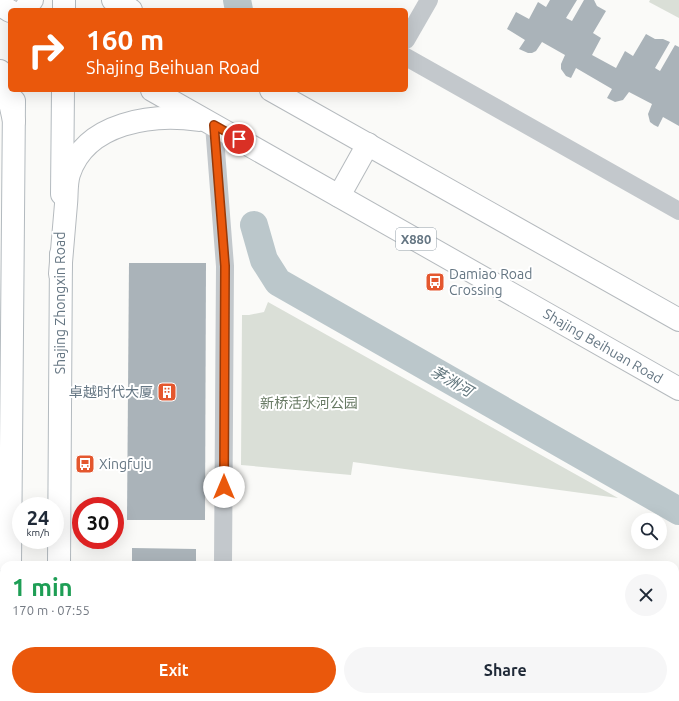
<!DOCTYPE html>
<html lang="en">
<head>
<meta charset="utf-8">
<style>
	:root { --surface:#fff; --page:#f6f6f7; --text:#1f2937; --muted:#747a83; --accent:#ea580c }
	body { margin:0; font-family:Ubuntu,"Noto Sans SC",sans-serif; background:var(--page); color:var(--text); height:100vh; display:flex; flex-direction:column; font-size:15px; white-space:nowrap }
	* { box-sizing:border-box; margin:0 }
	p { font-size:13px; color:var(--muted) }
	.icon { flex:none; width:22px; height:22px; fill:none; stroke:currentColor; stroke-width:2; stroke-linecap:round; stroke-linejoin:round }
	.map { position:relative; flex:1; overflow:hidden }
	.sheet { position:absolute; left:0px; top:561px; width:679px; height:140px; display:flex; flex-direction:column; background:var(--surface); border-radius:12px 12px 0 0; box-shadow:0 4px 16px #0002 }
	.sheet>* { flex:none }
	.guide { position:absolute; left:8px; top:8px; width:400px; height:84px; border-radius:6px; box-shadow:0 4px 16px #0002; background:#ea580c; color:#fff; overflow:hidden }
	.controls { position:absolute; left:631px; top:513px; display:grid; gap:8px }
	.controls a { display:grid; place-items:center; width:36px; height:36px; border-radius:50%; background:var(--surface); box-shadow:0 4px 16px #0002; font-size:20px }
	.speed { position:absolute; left:12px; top:497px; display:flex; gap:8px; font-size:20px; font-weight:700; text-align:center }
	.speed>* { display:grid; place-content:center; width:52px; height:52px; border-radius:50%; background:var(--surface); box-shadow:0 4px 16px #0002; line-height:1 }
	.speed small { font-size:10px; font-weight:400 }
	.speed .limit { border:6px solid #d22; background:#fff; color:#111 }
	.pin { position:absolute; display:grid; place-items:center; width:34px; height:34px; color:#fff; margin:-17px; border:2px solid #fff; border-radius:50%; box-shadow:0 1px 4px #0007 }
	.me { position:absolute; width:44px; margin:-22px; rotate:0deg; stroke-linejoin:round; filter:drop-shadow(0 0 3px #0008) }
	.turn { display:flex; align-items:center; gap:14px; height:84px; padding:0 12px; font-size:18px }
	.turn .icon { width:52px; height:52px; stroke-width:2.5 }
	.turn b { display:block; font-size:28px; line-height:34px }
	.round { display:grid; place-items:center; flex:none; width:42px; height:42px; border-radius:21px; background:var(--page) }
	.overview { display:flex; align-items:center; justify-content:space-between; height:68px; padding:0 12px }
	h1 { font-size:24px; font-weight:700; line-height:30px; color:#1e9e55 }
	.action { display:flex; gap:8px; margin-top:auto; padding:8px 12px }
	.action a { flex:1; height:46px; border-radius:24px; background:var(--accent); color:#fff; font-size:16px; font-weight:700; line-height:46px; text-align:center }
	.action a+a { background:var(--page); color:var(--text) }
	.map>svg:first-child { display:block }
	.green { fill:#dadfd7 }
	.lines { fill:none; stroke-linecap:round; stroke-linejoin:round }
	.river { stroke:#bbc7cb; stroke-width:28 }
	.building { fill:#aab3b9 }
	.secondary-casing { stroke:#b3babf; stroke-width:24 }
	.primary-casing { stroke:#b5babe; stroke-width:24 }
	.street { stroke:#c3c8cc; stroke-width:18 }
	.secondary { stroke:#fff; stroke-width:22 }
	.primary { stroke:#fff; stroke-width:22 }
	.route-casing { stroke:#983908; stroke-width:10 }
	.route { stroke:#ea580c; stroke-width:7 }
	.labels { text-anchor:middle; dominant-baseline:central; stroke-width:4; stroke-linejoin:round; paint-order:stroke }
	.shield { fill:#fff; stroke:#939fa8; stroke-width:1 }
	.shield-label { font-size:13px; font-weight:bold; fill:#657683 }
	.poi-label { font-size:14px; fill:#657683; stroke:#fff; text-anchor:start }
	.street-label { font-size:14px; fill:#657683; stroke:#fff }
	.park-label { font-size:14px; fill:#687a64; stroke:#fff }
	.water-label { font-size:15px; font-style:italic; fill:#60757c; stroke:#fff }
</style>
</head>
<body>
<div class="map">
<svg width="679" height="701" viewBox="0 0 679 701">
	<rect width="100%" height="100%" fill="#fafaf8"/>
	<g class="green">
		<polygon points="650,0 679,0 679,18 649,2"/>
		<polygon points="268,302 618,498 353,462 351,475 241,465 242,315 249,315 264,312"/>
	</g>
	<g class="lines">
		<g class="river">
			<polyline points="237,0 239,10"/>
			<polyline points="254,225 264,260 278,282 679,511"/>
		</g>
	</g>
	<g class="building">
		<polygon points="550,0 577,0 566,18 572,21 584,0 594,0 597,6 606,11 593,33 601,38 592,55 616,68 625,51 633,56 646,34 655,39 663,39 670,42 655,68 660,71 675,45 679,47 679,126 663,117 658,127 654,125 650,122 648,114 652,104 629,92 623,100 615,102 607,98 612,89 576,68 571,78 566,76 561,69 561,64 565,55 542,42 536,51 532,53 528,53 519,49 525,40 507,29 516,12 529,19 538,2 546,7"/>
		<polygon points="129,263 206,263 205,520 127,520"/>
		<polygon points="132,548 196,549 196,565 132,565"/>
		<rect x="132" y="697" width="59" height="4"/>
	</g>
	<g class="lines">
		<g class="secondary-casing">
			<g id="secondary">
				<polyline points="64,10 64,0"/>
				<polyline points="62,194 63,90"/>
				<polyline points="10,565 14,101"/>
				<polyline points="59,565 61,254"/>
				<polyline points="9,701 9,697"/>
				<polyline points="59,701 59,697"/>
			</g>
		</g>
		<g class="primary-casing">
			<g id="primary">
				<polyline points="113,0 131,10"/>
				<polyline points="0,5 10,11"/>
				<polyline points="24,10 32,0"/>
				<polyline points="0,71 9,98 14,121"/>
				<polyline points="152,90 679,389"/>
				<polyline points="271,90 679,320"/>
				<polyline points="339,196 368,144"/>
				<path d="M60,274c2,-23 4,-46 6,-70 1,-9 0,-21 3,-30 17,-52 84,-61 130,-54"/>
			</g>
		</g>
		<g class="street">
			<polyline points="406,40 429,0"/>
			<polyline points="406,57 679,211"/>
			<polyline points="214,125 225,266 223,565"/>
			<polyline points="0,629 4,626"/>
			<polyline points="0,673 4,679"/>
			<polyline points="213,701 214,697"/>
		</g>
		<use href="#secondary" class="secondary"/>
		<use href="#primary" class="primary"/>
	</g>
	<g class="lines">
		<g class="route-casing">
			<polyline id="route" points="224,487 225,266 214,125 239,139"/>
		</g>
		<use href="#route" class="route"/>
	</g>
	<defs>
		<g id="bus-square" transform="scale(1)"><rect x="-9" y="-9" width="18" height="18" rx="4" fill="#e4572e" stroke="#fff"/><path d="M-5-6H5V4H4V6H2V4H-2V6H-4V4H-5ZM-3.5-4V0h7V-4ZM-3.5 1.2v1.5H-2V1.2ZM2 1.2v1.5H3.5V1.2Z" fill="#fff"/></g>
		<g id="building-square" transform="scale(1)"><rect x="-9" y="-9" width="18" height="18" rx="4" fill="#e4572e" stroke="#fff"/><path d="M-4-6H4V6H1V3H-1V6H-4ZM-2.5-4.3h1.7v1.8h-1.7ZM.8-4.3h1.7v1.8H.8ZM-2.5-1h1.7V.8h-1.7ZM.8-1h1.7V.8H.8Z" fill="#fff"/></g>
	</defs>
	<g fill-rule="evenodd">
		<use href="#bus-square" x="435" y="282"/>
		<use href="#building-square" x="167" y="392"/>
		<use href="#bus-square" x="85" y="464"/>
	</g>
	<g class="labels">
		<rect class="shield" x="396" y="228" width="40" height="22" rx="3"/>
		<g class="shield-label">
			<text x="416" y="239">X880</text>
		</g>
		<g class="poi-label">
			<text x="449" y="274">Damiao Road<tspan x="449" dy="16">Crossing</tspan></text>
			<text x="153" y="392" text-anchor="end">卓越时代大厦</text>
			<text x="99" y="464">Xingfuju</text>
		</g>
		<g class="street-label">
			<text transform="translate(60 303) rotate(-90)">Shajing Zhongxin Road</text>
			<text transform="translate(603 346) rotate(30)">Shajing Beihuan Road</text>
		</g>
		<g class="park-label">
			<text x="309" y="403">新桥活水河公园</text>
		</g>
		<g class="water-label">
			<text transform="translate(452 381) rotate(30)">茅洲河</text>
		</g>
	</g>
</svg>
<div class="controls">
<a><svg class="icon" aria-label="search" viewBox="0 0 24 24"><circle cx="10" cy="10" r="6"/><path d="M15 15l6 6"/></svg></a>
</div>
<div class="speed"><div>24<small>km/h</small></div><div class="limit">30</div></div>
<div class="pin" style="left:239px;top:139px;background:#d93025"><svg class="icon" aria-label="arrive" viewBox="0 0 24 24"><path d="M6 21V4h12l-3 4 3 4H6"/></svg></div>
<svg class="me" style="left:224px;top:487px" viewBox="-20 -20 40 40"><circle r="19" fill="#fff"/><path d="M0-13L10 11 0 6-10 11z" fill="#ea580c"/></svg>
<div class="guide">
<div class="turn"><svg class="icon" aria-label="right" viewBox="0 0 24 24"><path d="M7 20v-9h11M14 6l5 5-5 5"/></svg><div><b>160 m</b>Shajing Beihuan Road</div></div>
</div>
<section class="sheet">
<div class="overview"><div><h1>1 min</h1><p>170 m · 07:55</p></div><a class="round"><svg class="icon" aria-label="close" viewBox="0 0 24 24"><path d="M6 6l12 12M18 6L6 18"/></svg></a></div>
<div class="action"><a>Exit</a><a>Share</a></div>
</section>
</div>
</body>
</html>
